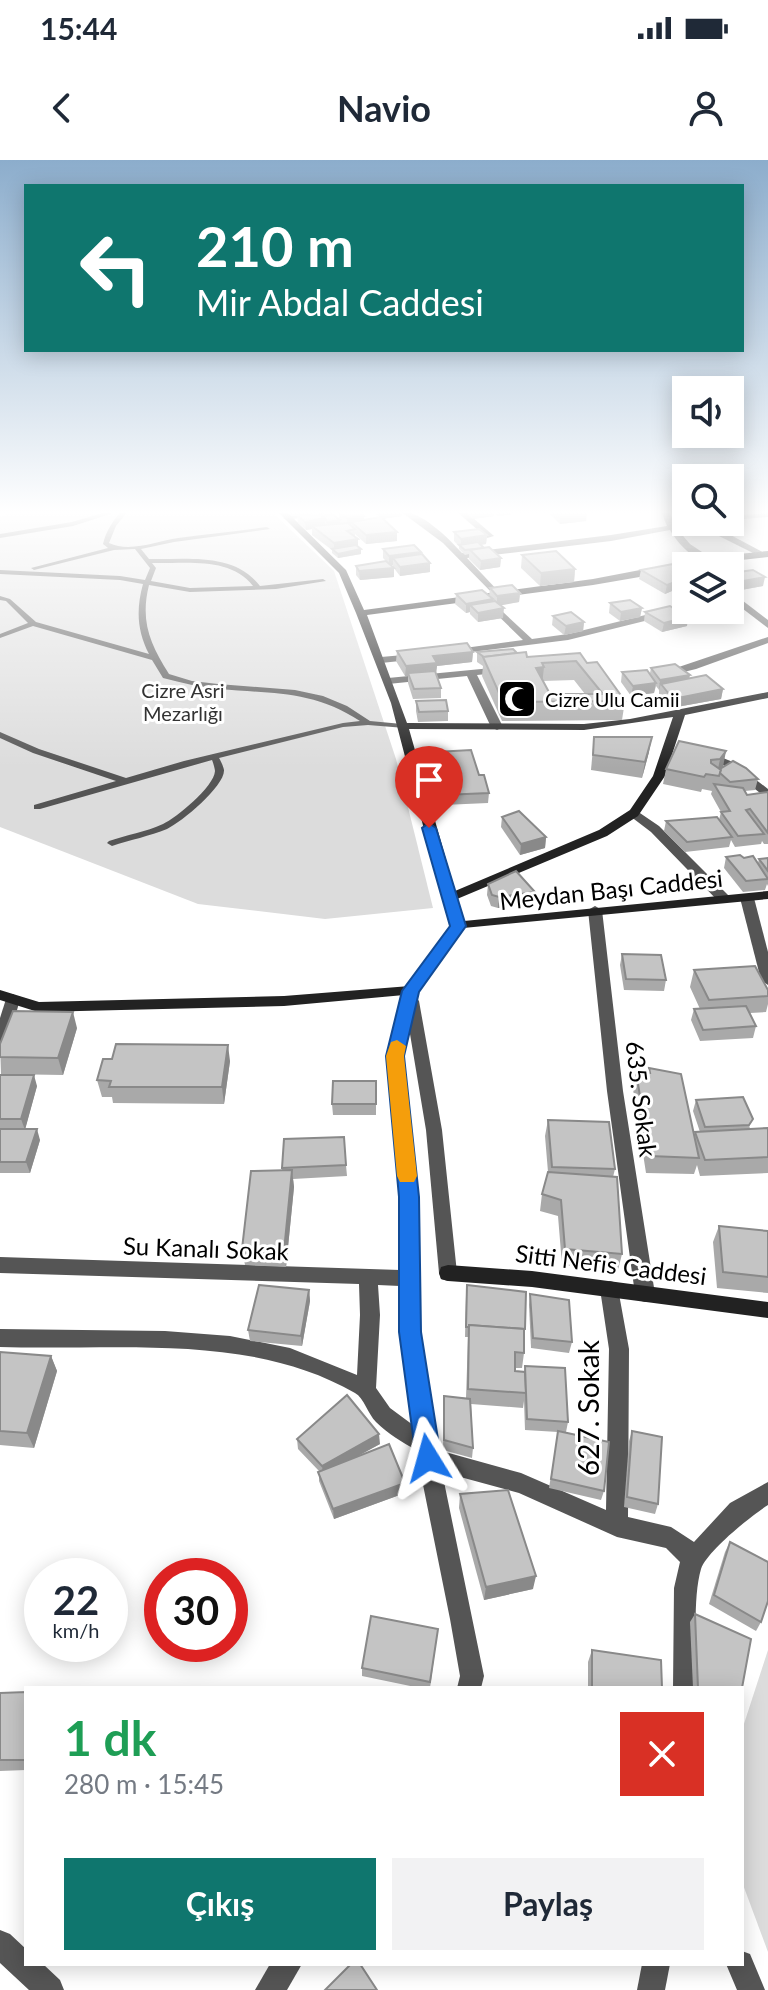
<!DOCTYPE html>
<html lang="tr">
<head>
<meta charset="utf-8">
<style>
	:root { --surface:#fff; --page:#f2f2f3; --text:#1f2937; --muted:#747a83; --accent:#0f766e }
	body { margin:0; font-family:Lato,sans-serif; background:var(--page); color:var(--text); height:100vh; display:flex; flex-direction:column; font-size:30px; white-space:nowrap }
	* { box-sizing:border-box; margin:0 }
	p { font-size:26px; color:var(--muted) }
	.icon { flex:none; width:44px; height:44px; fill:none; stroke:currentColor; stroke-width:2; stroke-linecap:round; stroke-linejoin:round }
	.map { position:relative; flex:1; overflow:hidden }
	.sheet { position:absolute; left:24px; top:1526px; width:720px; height:280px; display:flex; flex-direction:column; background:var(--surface); border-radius:0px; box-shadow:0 4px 20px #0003 }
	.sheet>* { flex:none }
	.top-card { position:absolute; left:24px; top:24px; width:720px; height:168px; border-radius:0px; box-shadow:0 4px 20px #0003; background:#0f766e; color:#fff; overflow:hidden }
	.tools { position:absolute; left:672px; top:216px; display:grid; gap:16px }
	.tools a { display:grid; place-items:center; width:72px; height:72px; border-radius:0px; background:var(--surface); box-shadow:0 4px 20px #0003; font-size:40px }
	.speed { position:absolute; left:24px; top:1398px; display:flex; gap:16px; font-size:40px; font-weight:700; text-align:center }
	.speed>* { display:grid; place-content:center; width:104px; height:104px; border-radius:50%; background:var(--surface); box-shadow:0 4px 20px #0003; line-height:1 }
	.speed small { font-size:20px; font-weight:400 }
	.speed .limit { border:12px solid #d22; background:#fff; color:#111 }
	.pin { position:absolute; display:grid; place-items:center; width:68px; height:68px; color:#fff; margin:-82px -34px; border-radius:50% 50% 50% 0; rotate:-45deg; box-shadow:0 0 8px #0007 }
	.pin .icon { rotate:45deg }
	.me { position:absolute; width:88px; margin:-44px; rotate:352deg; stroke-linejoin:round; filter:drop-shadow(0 0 6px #0008) }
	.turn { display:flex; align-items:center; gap:28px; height:168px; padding:0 40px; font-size:36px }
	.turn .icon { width:104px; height:104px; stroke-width:2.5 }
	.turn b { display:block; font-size:56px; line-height:68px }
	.round { display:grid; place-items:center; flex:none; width:84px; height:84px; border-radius:0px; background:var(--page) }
	.summary { display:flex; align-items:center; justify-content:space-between; height:136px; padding:0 40px }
	h1 { font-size:48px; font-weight:700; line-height:60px; color:#1e9e55 }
	.button { display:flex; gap:16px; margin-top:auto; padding:16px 40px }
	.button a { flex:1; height:92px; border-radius:0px; background:var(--accent); color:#fff; font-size:32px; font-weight:700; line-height:92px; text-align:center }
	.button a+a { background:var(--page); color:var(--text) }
	.status { display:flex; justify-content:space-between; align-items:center; height:56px; padding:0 40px; background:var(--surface); direction:ltr }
	.status svg { height:22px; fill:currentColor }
	header { display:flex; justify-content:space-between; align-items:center; height:104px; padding:0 40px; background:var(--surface); font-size:36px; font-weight:700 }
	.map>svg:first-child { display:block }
	.green { fill:#dcdcdc }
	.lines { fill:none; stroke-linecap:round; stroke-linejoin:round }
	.lane { fill:#555; fill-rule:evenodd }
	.street { fill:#555; fill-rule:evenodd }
	.secondary { fill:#222; fill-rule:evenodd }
	.wall { fill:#a9a9a9; fill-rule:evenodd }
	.shaded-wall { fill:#898989 }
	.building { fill:#c4c4c4; stroke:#898989; stroke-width:2; fill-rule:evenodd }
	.route { fill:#1a73e8; stroke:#114b97; stroke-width:2 }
	.slow { fill:#f59e0b }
	.labels { text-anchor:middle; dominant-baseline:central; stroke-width:6; stroke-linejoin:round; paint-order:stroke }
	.far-park-label { font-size:20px; fill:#333; stroke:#fff }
	.far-poi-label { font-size:20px; fill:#000; stroke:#fff; text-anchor:start }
	.street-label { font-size:24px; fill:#000; stroke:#fff }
	.near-street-label { font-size:28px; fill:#000; stroke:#fff }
</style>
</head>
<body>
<div class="status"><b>15:44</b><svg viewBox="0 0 49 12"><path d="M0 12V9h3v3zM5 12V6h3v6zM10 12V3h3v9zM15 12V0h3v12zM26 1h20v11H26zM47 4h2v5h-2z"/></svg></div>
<header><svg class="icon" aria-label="back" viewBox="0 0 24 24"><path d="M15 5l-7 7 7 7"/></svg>Navio<svg class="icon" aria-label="person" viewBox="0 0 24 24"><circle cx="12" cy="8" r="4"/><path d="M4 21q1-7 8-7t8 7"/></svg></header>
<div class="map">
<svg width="768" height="1830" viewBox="0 0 768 1830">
	<rect width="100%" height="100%" fill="#fff"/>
	<g class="green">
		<polygon points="16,351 271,351 334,411 396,599 433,748 325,759 198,744 0,667 0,357"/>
		<polygon points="768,1490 768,1792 742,1722 742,1570"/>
	</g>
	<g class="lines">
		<g class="lane">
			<polygon points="109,351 120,351 73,366 0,378 0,374 72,362"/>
			<path d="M121,351h7l-12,15 -7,17c21,10 48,-2 69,-5 30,-4 59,-7 89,-11l3,2 -96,13 -33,7 8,10c38,1 85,-7 111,27l63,-7 3,2 -50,8 -86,3 -41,-7c-9,36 1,59 20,89l23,7 26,3 77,6 28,6 24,10 23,15 32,3 4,2 -1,2 -37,-3 -25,2 -124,31c1,1 5,10 5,12 1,16 -42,52 -57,59 -17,7 -37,11 -55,17l-5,-3 2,-2c17,-6 37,-9 54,-17 13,-6 51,-37 52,-53 0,-2 -2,-9 -3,-11l-172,49h-6v-4l82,-24 -83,-28 -33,-15v-6l39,17 87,29 58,-17 159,-38 17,-2c-48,-31 -87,-27 -141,-32 -19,-2 -37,-6 -56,-11l-11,-18 -119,-34 -33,12v-4l28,-11 -22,-22 -6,-1v-4l10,3 26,23 113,32c-12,-23 -13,-45 -6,-70l-23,-4 -120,-6v-4l120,6 25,4 5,-12 -15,-19 -21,1 -80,20 -3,-2 77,-20 -5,-4c3,-13 10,-23 18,-33zM152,403c33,1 78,-7 101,23l-63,2 -39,-7 5,-13z"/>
		</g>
		<g class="street">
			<polygon points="315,351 338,351 287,360 283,358"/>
			<path d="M400,351c22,0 48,27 62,42l149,-18 56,-9 -6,-15h8l6,13 31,-2 62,33 -7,2 -64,-32 -20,4 13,15 21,14v4c-17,-1 -33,-18 -41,-32l-59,11 -144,17 32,34v4l-3,1 -53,-54z"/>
			<polygon points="456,351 465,351 494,376 487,378"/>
			<polygon points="768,353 768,357 730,360 730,356"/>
			<polygon points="730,431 768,460 768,468 730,439"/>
			<polygon points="488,438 532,479 568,474 686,445 686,450 689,450 568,480 446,495 446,491 450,490 523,480 485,443 483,441"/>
			<polygon points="768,477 768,483 696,509 663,517 658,514"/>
			<polygon points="415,494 419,495 419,499 381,503 376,500 381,497"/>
			<polygon points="502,507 506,508 506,512 477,515 503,567 497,570 491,567 467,516 388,524 383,521 388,518"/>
			<polygon points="703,590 733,602 768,629 768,639 725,606 699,595 697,593"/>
			<polygon points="634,649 659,666 729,736 729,742 719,742 651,672 630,656 630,650"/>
			<polygon points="747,734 754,738 768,792 768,825 761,820 740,738"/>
			<polygon points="595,746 602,750 623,931 655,1134 652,1140 645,1142 638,1140 635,1134 607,931 588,750"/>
			<path d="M458,762l7,4 -48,66 -1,5 3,4 23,129 15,143 -2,6 -7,2 -7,-2 -2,-6 -13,-143 -17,-102 -6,28 15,141 2,135 18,118 83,23 85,37 3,-161 -9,-60 3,-6 7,-2 7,2 12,66 -1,168 43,10 23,15 36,-39 38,-21v23c-17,11 -61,46 -67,64 -9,31 -4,86 -4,119h-24l1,-100 6,-26 -14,-14 -49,-11 -98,-44 -77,-21 42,204 -3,12h-24l3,-12 -10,-57 -34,-169c-14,-8 -28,-16 -40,-28 -8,-8 -12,-24 -21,-29 -106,-61 -238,-42 -355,-46v-18l165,2 65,5 60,12 67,27 3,-60 -1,-31 -359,-11v-16l400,13v-73l-13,-141 16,-65 50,-68zM378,1125l22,1v46l13,93 -23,-17 -14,-20 4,-73z"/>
			<polygon points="13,834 20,839 8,884 0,889 0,858 6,839"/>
			<polygon points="0,1770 10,1774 26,1789 26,1804 43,1804 60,1820 64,1830 29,1830 0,1803"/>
			<polygon points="742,1791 750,1794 765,1830 737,1830 726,1804 742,1804"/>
			<polygon points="270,1804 302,1804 287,1830 255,1830"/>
			<polygon points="642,1804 670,1804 665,1830 637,1830"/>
		</g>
		<g class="secondary">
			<path d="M277,351h9l60,59 18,40 229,-31 115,-22 60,-6v6l-82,9v3l-93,16 -226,30 40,108 177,1 46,-5 138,-27v6l-83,17 -20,61 -27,40 -31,20 -150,63 7,22 304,-30v8l-315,30 -11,-31 -51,-195 -35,-90 -17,-40zM673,557l-20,59 -23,34 -31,20 -144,61 -46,-162 175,1z"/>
			<polygon points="410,826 417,831 415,834 284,846 38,852 0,840 0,830 39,842 284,836"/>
			<polygon points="448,1105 532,1111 768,1142 768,1158 532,1127 448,1121 441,1119 439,1113 441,1107"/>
		</g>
	</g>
	<g class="wall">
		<polygon points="287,351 324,351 318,352 322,356 339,360 339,352 364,356 364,360 380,357 374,353 374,351 402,351 402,356 382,359 397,372 397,381 366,384 355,374 355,377 358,379 358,386 361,389 361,394 338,398 332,393 332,390 312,375 312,369 306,370 298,363 297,355 292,356"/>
		<polygon points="464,351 513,351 513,354 498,356 494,352 494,356 473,359"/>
		<polygon points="547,351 587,351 586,361 560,364"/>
		<polygon points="454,372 487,375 486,384 481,385 501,398 500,407 480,410 469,399 469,394 465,395 459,389 459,386 454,381"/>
		<polygon points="383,389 421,394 430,412 400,416 393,407 393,405 390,405 394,408 394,417 360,420 356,415 356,406 386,401 383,398"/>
		<polygon points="522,395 575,409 574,422 540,426 521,408"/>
		<polygon points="686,408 686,443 672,435 672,431 665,434 639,419 641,410"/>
		<polygon points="732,413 763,426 741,430 730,422"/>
		<polygon points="490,428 520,433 519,442 500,445 503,458 478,462 470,454 470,452 466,453 455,444 456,434 489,436"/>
		<polygon points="610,443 642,448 640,457 620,461 609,453"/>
		<polygon points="645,452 687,466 662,472 644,461"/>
		<polygon points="553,456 584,462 583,471 564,475 552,465"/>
		<polygon points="397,491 473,492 472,502 437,506 436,513 441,528 441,538 413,539 408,523 408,516 405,516 396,501"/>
		<path d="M477,492l40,1 10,4 53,-4 7,10 38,38 -3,19 -120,1 -20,-45 1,-10 -6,-4zM574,520l11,14h-35l-7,-13z"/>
		<polygon points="651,508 723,529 721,539 671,548 659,534 659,530 656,526 654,533 631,536 621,522 622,512 650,513"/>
		<polygon points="416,541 448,551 448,561 418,562 416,551"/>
		<polygon points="594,577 649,592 642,618 591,610"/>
		<polygon points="726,591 721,609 758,619 755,630 745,631 747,635 768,632 768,684 764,684 762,681 761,684 735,687 731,680 729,687 685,692 664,671 666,661 719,660 721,652 711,634 712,631 702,629 701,632 663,624 666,609"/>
		<polygon points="436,592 479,615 489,633 488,643 443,645 436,602"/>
		<polygon points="502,657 546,677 545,688 520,695 501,667"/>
		<polygon points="726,697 744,698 758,703 759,699 768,698 768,726 767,724 765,730 743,732 724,708"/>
		<polygon points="488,724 535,732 534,743 498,748 491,746 487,735"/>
		<polygon points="622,794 666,820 664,831 624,830 620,805"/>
		<polygon points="694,810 768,830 768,844 766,852 750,853 756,866 753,878 700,881 691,860 694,849 700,849 690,827"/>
		<polygon points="77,868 63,915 1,914 0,884"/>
		<polygon points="230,901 224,944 113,943 112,937 102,937 97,920"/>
		<polygon points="649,908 694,976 695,972 700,972 693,951 696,940 743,937 750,969 768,968 768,1013 700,1016 697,1005 694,1014 646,1013 633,929 636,912 648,913"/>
		<polygon points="0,915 37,926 25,969 40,980 30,1013 0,1013"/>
		<polygon points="376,921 376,955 333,955 332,944"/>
		<polygon points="548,960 615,1009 613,1017 622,1094 618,1110 562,1105 558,1056 540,1051 542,1034 548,1012 545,976"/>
		<polygon points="346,1005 347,1016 293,1019 294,1027 286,1107 245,1105 242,1089 282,1011 282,1008"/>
		<polygon points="719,1066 768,1071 768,1133 717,1128 713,1082"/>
		<polygon points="309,1130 310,1141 302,1186 250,1181 248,1170"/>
		<polygon points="530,1134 572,1182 569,1193 531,1188 529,1145"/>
		<polygon points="466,1136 524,1173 524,1193 522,1208 515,1208 515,1211 524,1212 525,1206 568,1262 566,1272 561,1272 604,1331 601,1340 549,1328 558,1272 525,1270 524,1241 523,1248 471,1244 473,1288 472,1298 443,1290 444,1236 466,1238 468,1177 465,1177"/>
		<polygon points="0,1192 51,1196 57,1211 34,1288 0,1285"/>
		<polygon points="632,1271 658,1344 655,1354 624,1347 629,1281"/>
		<polygon points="297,1279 380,1284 358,1296 405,1323 405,1333 334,1359 319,1321 319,1311 298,1289"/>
		<polygon points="460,1334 533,1429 484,1440 459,1348"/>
		<polygon points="730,1382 761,1462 756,1471 709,1444 725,1392"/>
		<polygon points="695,1454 742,1528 693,1528 690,1462"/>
		<polygon points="438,1469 430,1528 420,1528 362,1516 362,1508"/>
		<polygon points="592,1490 662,1528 588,1528 588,1502"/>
		<polygon points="26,1532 26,1610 0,1611 0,1533"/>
	</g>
	<g class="shaded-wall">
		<polygon points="292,351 324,351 292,356"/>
		<polygon points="381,351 402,351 402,356 381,359"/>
		<polygon points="474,351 494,351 494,356 473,359"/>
		<polygon points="499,351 513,351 513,354 498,356"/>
		<polygon points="561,351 587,351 586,361 560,364"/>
		<polygon points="364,356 364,364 351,362 351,366 347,367 347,358"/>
		<polygon points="325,358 325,367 312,366 312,369 306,370 305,362"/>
		<polygon points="340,360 340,365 327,367 327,362"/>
		<polygon points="397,372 397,381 366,384 366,375"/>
		<polygon points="487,375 486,384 461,387 461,379"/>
		<polygon points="358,379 358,388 334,392 334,383"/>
		<polygon points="361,389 361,394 338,398 338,394"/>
		<polygon points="421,392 420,401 393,398 393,405 389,405 389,396"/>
		<polygon points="501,398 500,407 480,410 481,401"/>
		<polygon points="430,403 430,412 400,416 400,407"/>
		<polygon points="394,408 394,417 360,420 359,411"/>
		<polygon points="575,409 574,422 540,426 541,413"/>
		<polygon points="765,417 763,426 741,430 743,421"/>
		<polygon points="686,418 686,426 673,426 672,431 665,434 667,425"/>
		<polygon points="520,433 519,442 497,446 497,436"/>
		<polygon points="493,439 492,449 470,445 470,452 466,453 466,444"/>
		<polygon points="504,448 503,458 478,462 478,453"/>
		<polygon points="642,448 640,457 620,461 621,452"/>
		<polygon points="688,457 687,466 662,472 664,463"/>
		<polygon points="584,462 583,471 564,475 566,466"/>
		<polygon points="473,492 472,502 437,506 436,513 409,516 408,513 408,516 405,516 406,506 433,496"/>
		<polygon points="544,507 542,525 536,508"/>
		<polygon points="690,515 688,525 661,524 659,530 660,520"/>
		<polygon points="656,523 654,533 631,536 633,526"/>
		<polygon points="723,529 721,539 671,548 673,539"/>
		<polygon points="652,577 649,592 642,618 645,602"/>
		<polygon points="726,591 723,607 717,614 720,599"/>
		<polygon points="546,677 545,688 520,695 521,684"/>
		<polygon points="535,732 534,743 498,748 499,737"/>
		<polygon points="73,852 77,868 63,915 58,898"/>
		<polygon points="228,885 230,901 224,944 222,927"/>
		<polygon points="34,915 37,926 25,970 21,959"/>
		<polygon points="37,969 40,980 30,1013 26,1002"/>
		<polygon points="292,1010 294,1027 286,1107 284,1091"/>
		<polygon points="309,1130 310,1141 302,1186 301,1176"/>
		<polygon points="51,1196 57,1211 34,1288 27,1273"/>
		<polygon points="379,1274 380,1284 323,1315 322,1306"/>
		<polygon points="405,1323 405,1333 334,1359 333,1349"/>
		<polygon points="536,1416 533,1429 484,1440 486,1427"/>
	</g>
	<g class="building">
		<polygon points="359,351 364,356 347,358 339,352"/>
		<polygon points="317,352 325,358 305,362 297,355"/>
		<polygon points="332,354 340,360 327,362 325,358 322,356"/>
		<polygon points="381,357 397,372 366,375 351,362"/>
		<polygon points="348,363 355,369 347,371 358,379 334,383 312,366"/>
		<polygon points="479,369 487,375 461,379 454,372"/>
		<polygon points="478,382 484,388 465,390 459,385"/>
		<polygon points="356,385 361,389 338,394 332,389"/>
		<polygon points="414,385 421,392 389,396 383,389"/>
		<polygon points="489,387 501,398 481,401 470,390"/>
		<polygon points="556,391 575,409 541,413 522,395"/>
		<polygon points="422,394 430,403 400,407 393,398"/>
		<polygon points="386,401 394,408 359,411 356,406"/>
		<polygon points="678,403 686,408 686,418 667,425 641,410"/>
		<polygon points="753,410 765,417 743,421 732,413"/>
		<polygon points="686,423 686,433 673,426"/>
		<polygon points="512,425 520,433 497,436 490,428"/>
		<polygon points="482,430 493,439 466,444 456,434"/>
		<polygon points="630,440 642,448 621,452 610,443"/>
		<polygon points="495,441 504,448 478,453 470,445"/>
		<polygon points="670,446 688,457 664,463 645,452"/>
		<polygon points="571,452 584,462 566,466 553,456"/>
		<polygon points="467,483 473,492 433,496 437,503 406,506 397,491"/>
		<polygon points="513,489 517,493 484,497 477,492"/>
		<path d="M526,492l1,5 53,-4 7,10 10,-1 28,39 -122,1 -20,-45zM576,501l27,33h-53l-14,-26 8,-1 -2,-4z"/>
		<polygon points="675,504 690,515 660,520 651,508"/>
		<polygon points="647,510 656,523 633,526 622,512"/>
		<polygon points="435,511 441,528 414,529 408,513"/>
		<polygon points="706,515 723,529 673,539 661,524"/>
		<polygon points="446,540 448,551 419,552 416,541"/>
		<polygon points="594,577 652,577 645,602 593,595"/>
		<polygon points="679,581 726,591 720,599 711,600 711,603 721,610 719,616 706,614 704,617 666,609"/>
		<polygon points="471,590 479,615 484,615 489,633 443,635 436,592"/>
		<polygon points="733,601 746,608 758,619 730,622 720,613 721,610 720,609"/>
		<polygon points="714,624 743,628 747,635 768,632 768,673 750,649 746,650 764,674 738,676 721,652 730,651"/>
		<polygon points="519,651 546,677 521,684 502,657"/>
		<polygon points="717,657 732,677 687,682 666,661"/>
		<polygon points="740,695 744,698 753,696 768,719 746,721 726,697"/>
		<polygon points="768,698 768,711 759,699"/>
		<polygon points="516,711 535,732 499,737 492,735 488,724"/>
		<polygon points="622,794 661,795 666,820 626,819"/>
		<polygon points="755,806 768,830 768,836 709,840 694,810"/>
		<polygon points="746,846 756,866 703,870 694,849"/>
		<polygon points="13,851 73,852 58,898 0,897 0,884"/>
		<polygon points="116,884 228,885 222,927 109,927 111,921 97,920 103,899 112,899"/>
		<polygon points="649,908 681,914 699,998 650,996 636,912 650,913"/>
		<polygon points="0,915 34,915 21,959 0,959"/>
		<polygon points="333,921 376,921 376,944 332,944"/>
		<polygon points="743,937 753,959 749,965 705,967 696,940"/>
		<polygon points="548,960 609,962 615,1009 552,1007"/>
		<polygon points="768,968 768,997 705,1000 695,972"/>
		<polygon points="0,969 37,969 26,1002 0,1002"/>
		<polygon points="344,977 346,1005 282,1008 284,979"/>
		<polygon points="292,1010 284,1091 242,1089 251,1011"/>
		<polygon points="548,1012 617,1017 622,1094 565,1089 561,1040 542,1034"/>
		<polygon points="719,1066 768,1071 768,1117 723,1112"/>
		<polygon points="259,1125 309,1130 301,1176 248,1170"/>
		<polygon points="467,1125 526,1132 525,1169 469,1165 469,1167 466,1167"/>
		<polygon points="530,1134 569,1140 572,1182 533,1178"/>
		<polygon points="469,1165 524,1169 524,1193 515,1192 515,1211 525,1212 526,1233 468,1229"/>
		<polygon points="0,1192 51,1196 27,1273 0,1271"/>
		<polygon points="525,1206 565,1208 568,1262 527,1259"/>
		<polygon points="347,1235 379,1274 322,1306 297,1279"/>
		<polygon points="444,1236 470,1239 473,1288 444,1280"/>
		<polygon points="558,1271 609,1282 604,1331 551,1319"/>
		<polygon points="632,1271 662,1277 658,1344 627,1337"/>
		<polygon points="389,1284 405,1323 333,1349 318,1312"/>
		<polygon points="508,1330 536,1416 486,1427 460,1334"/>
		<polygon points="730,1382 768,1402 768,1441 761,1462 714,1435"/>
		<polygon points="695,1454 751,1479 742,1528 698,1528"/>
		<polygon points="371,1456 438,1469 430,1522 362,1508"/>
		<polygon points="592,1490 661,1500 662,1528 592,1528"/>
		<polygon points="26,1532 26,1600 0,1600 0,1533"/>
		<polygon points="351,1804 360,1804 377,1830 325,1830"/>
	</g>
	<linearGradient id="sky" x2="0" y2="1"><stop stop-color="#8cadcc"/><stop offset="0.58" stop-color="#fff"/><stop offset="1" stop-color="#fff" stop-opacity="0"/></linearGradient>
	<rect width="768" height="608" fill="url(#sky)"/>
	<polygon class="route" points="429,663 436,668 466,766 419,832 404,896 419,1037 421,1172 441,1298 437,1306 428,1310 420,1306 416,1298 399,1172 399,1037 386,896 402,831 450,766 422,668"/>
	<polygon class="slow" points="397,880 406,886 404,896 417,1016 414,1022 400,1022 397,1016 386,896 391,882"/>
	<defs>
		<g id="mosque-square" transform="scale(2)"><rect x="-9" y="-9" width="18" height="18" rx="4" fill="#000" stroke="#fff"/><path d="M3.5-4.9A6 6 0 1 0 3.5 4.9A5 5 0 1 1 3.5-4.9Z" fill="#fff"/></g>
	</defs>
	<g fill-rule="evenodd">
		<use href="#mosque-square" x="517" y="539"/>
	</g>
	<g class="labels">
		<g class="far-park-label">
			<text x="183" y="530">Cizre Asri<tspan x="183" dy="23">Mezarlığı</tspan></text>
		</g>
		<g class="far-poi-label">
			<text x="545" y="539">Cizre Ulu Camii</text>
		</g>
		<g class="street-label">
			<text transform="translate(611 729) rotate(-6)">Meydan Başı Caddesi</text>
			<text transform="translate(642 939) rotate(83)">635. Sokak</text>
			<text transform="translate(206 1088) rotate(2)">Su Kanalı Sokak</text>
			<text transform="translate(611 1104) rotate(7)">Sitti Nefis Caddesi</text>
		</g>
		<g class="near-street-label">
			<text transform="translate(588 1248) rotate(-90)">627. Sokak</text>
		</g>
	</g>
</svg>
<div class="tools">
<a><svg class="icon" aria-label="sound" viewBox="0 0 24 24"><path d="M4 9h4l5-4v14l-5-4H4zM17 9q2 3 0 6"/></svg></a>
<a><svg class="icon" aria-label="search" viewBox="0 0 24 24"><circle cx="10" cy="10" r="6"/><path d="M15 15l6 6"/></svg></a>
<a><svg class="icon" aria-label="layers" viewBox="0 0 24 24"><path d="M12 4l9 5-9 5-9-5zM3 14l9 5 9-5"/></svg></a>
</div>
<div class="speed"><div>22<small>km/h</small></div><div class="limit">30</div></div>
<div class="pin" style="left:429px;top:668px;background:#d93025"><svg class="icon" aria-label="arrive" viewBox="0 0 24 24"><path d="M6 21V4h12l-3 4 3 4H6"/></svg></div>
<svg class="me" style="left:428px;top:1298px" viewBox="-20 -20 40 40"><path d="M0-17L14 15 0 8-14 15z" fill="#1a73e8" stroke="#fff" stroke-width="4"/></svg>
<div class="top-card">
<div class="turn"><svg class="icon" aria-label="left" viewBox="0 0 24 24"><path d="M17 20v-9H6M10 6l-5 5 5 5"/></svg><div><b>210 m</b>Mir Abdal Caddesi</div></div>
</div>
<section class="sheet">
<div class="summary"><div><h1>1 dk</h1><p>280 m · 15:45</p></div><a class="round" style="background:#d93025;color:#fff"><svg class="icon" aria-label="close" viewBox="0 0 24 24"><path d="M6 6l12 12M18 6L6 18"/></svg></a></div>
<div class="button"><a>Çıkış</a><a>Paylaş</a></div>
</section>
</div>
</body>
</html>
